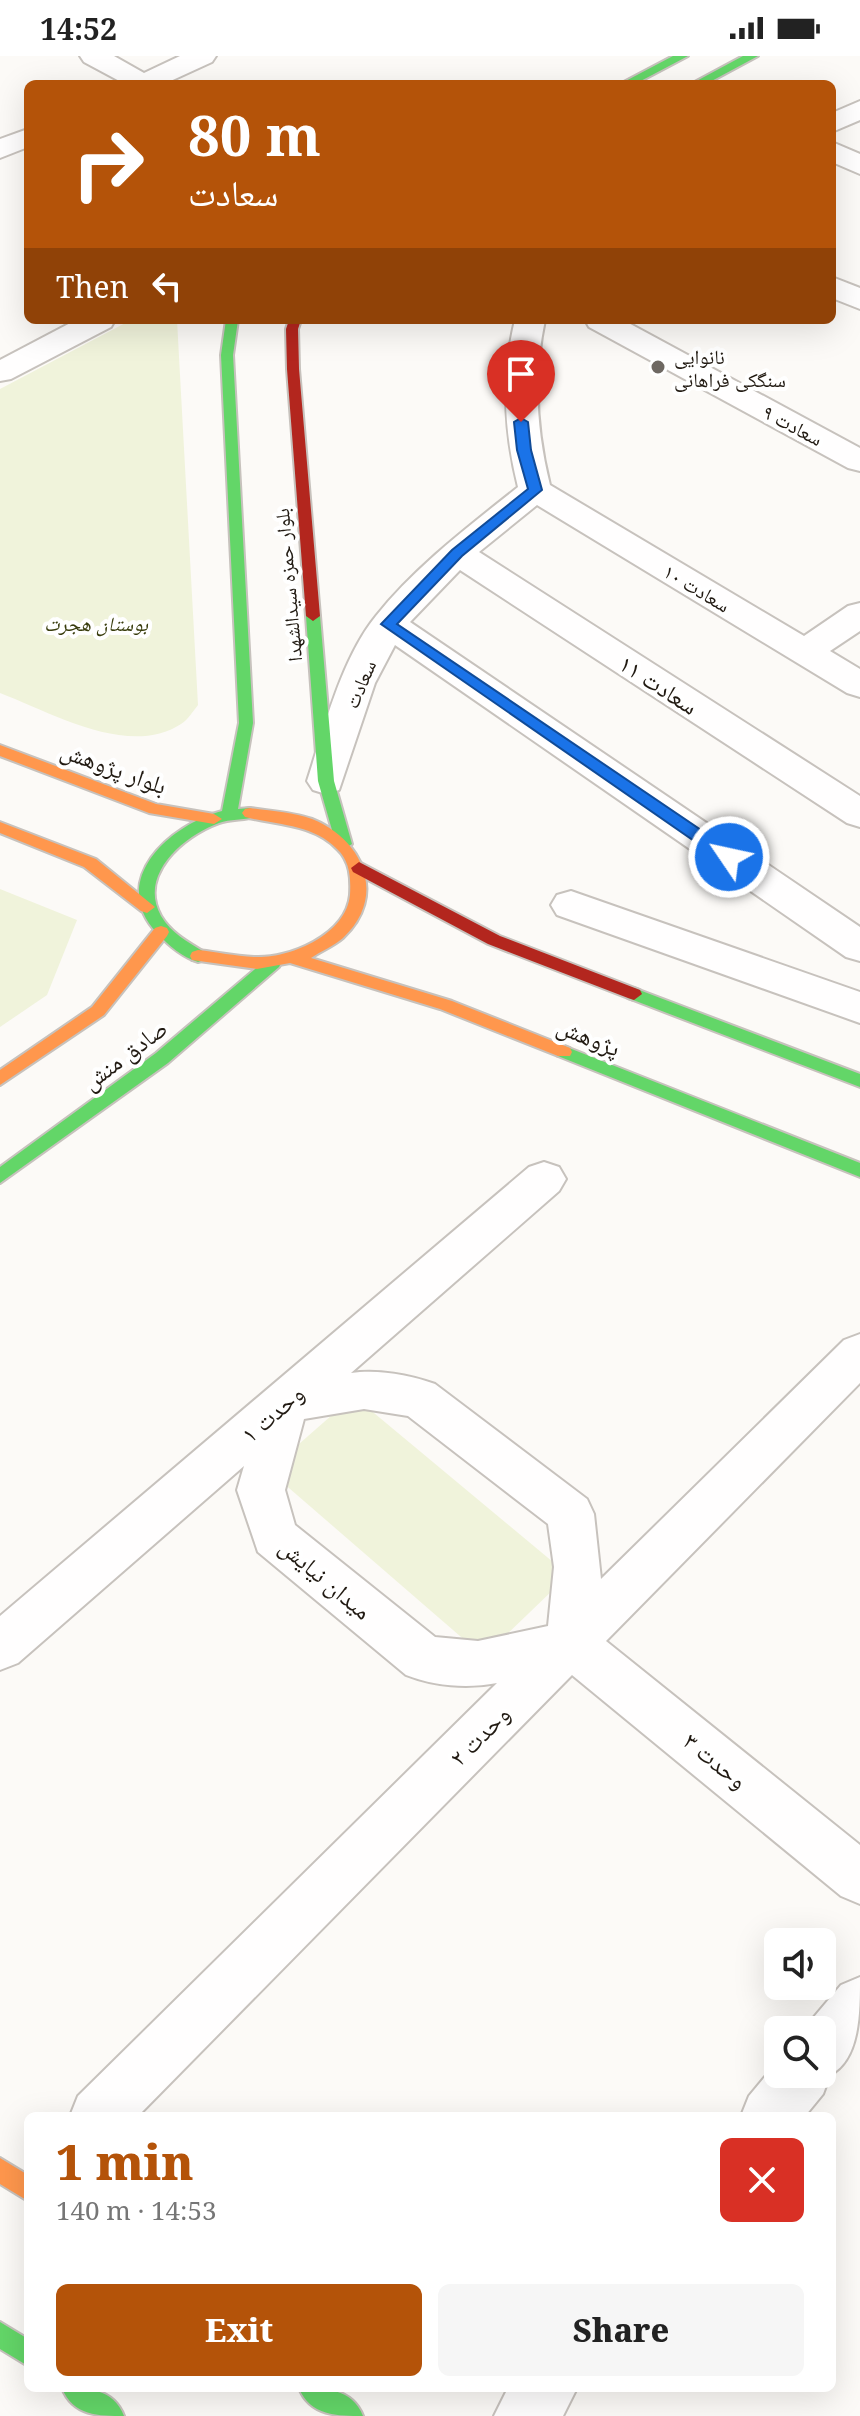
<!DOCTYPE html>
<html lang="en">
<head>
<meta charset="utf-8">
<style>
	:root { --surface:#fff; --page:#f6f6f6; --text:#222; --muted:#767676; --accent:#b45309 }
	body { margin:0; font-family:"Noto Serif","Noto Naskh Arabic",serif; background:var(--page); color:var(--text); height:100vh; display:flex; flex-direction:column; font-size:30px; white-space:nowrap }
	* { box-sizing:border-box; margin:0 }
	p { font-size:26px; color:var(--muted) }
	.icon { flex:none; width:44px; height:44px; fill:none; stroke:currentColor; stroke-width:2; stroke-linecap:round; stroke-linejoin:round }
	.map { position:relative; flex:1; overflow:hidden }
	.sheet { position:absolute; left:24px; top:2056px; width:812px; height:280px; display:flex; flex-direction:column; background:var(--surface); border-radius:12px; box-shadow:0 8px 32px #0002 }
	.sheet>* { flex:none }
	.banner { position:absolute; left:24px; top:24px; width:812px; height:244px; border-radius:12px; box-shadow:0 8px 32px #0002; background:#b45309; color:#fff; overflow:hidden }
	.tools { position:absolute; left:764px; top:1872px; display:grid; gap:16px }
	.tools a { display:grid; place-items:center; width:72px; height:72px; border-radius:12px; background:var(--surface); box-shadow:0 8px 32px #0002; font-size:40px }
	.pin { position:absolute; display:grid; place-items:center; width:68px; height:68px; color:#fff; margin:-82px -34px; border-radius:50% 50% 50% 0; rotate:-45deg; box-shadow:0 0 8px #0007 }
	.pin .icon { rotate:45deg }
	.me { position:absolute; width:88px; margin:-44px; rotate:304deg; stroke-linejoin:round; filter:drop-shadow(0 0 6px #0008) }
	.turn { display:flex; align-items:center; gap:28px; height:168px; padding:0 32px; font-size:36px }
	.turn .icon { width:104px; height:104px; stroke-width:2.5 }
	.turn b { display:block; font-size:56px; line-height:68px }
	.then { display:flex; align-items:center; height:76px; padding:0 32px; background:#0003; gap:16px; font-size:30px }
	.round { display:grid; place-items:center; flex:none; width:84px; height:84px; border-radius:12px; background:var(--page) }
	.overview { display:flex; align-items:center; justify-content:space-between; height:136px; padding:0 32px }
	h1 { font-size:48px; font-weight:800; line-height:60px; color:var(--accent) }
	.button { display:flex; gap:16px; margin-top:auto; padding:16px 32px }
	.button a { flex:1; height:92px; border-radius:12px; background:var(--accent); color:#fff; font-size:32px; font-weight:800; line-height:92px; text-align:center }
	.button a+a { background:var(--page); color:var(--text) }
	.status { display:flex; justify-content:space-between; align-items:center; height:56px; padding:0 40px; background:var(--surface); direction:ltr }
	.status svg { height:22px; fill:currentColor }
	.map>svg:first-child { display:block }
	.green { fill:#f0f3db }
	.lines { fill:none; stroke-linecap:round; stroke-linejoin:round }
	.street-casing { stroke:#c7c2bd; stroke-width:4 }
	.fast-casing { stroke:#c7c2bd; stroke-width:4 }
	.slow-casing { stroke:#c7c2bd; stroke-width:4 }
	.jam-casing { stroke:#c7c2bd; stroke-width:4 }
	.street { fill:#fffefe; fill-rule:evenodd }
	.fast { fill:#63d668; fill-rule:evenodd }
	.slow { fill:#ff974d; fill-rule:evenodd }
	.jam { fill:#b3261e; fill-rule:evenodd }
	.route { fill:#1a73e8; stroke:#114b97; stroke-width:2 }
	.poi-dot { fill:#6e6862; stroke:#fff; stroke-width:3 }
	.labels { text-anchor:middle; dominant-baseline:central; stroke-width:8; stroke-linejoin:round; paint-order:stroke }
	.far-poi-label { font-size:20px; fill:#211a12; stroke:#fff; text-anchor:start }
	.far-street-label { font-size:20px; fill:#211a12; stroke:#fff }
	.far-park-label { font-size:20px; font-style:italic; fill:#393d0d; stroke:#fff }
	.street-label { font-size:24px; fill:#211a12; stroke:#fff }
</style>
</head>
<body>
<div class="status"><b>14:52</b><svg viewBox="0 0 49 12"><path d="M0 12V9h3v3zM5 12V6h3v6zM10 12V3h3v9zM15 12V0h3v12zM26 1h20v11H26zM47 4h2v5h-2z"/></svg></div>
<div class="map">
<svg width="860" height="2360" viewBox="0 0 860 2360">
	<rect width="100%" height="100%" fill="#fcfaf7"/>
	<g class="green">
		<path d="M131,264h46l21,385c-5,6 -10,15 -17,19 -52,34 -129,-11 -181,-31v-304z"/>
		<polygon points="0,833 77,864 47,939 0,971"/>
		<polygon points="340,1352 368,1352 553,1506 555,1532 498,1587 468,1587 282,1426 283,1402"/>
	</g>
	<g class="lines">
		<g class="street-casing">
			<g id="street">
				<polygon points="80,0 114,0 144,17 180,0 216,0 212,6 164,28 125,28 84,6"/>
				<polygon points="860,45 860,64 832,76 832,57"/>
				<polygon points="28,73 28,91 0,102 0,83"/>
				<polygon points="832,86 860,98 860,118 832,106"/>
				<polygon points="832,221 860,232 860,253 832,242"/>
				<polygon points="76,264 115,264 111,271 11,323 0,325 0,304"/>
				<path d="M515,264h30c-12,56 -9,109 5,165l254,151 44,-30 12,-3v28l-30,20 30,18v28l-13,-4 -310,-188 -58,47 381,244v31l-13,-4 -387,-253 -50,52 450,305v34l-14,-4 -451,-312 -20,38 -36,107 -13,4 -13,-4 -6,-9c17,-52 34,-122 69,-165 40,-50 92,-89 142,-129 -14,-56 -17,-110 -3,-167z"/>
				<polygon points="585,264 623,264 860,392 860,415 848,412 589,271"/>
				<polygon points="571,835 860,936 860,967 557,859 551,849 557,839"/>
				<path d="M544,1106l15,5 7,12 -7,12 -208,182c27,-4 59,2 84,11l152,115 7,15 7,65 243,-239 16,-6v49l-254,258 254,204v59l-19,-8 -269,-221 -434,441h-68l8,-20 419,-413c-30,6 -63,3 -91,-8l-148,-123 -21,-62 7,-24 -226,197 -18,7v-54l529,-449zM364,1353l44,7 140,108 6,43 -6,59 -70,15 -43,-4 -140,-112 -10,-35 19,-71z"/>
				<path d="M860,1921c0,36 0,82 -30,98l-7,19 -18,22h-64l8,-20 29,-35v13h44v-44h-19l38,-45z"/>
				<polygon points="508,2332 577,2332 563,2360 494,2360"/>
			</g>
		</g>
		<g class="fast-casing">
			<g id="fast">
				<polygon points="673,0 688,0 635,28 620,28"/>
				<polygon points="743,0 758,0 706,28 691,28"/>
				<path d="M226,264h12l-5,35 20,368 -15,86 12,-1 8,5 -3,4c-12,3 -25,2 -36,6 -36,13 -81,52 -58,93 10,17 27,26 43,36l2,4 -2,4 -6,2c-16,-5 -29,-16 -41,-29 -49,-52 12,-108 65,-122l17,-88 -18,-368z"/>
				<polygon points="313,555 320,560 334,725 352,788 344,793 336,788 318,725 306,560"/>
				<polygon points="273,901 281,907 279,911 168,1007 0,1127 0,1111 156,997 267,903"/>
				<polygon points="634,932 860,1018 860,1031 628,942 626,938"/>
				<polygon points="564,990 860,1107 860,1121 558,1000 556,996 558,992"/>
				<polygon points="0,2266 28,2283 28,2310 0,2293"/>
				<path d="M62,2332c25,0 51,0 62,28 -25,0 -51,0 -62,-28z"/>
				<path d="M299,2332c25,0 53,0 64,28 -25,0 -53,0 -64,-28z"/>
			</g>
		</g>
		<g class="slow-casing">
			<g id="slow">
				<polygon points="0,689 156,748 214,758 222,763 214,768 149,757 0,700"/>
				<path d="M250,752c20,3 43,4 62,11 51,20 76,77 31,119 -9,8 -22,13 -32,20l141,43 118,47 2,4 -2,4h-12l-118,-47 -150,-46 -33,6 -65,-9 -2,-4 2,-4 6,-2c18,2 37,6 56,7 35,2 92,-22 96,-62 1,-17 0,-34 -13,-46 -24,-25 -61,-24 -92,-32l-3,-4 3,-4z"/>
				<polygon points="0,766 96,803 155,851 147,857 141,855 84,811 0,777"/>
				<polygon points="161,870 167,872 169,876 167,880 104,959 0,1029 0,1014 92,951 155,872"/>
				<polygon points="0,2102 28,2119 28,2145 0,2128"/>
			</g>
		</g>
		<g class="jam-casing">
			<g id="jam">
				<polygon points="289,264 301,264 298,273 299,313 320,560 313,565 306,560 287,313 286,273"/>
				<polygon points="359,806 500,880 640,934 642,938 634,944 628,942 488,888 353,816 351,812"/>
			</g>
		</g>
		<use href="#street" class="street"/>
		<use href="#fast" class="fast"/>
		<use href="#slow" class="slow"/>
		<use href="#jam" class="jam"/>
	</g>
	<polygon class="route" points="521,362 528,366 531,394 542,434 462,500 397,568 735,797 735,805 723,805 381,568 452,494 528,433 517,394 514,366"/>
	<circle class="poi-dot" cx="658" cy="311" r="8"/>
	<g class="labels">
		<g class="far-poi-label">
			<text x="674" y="300">نانوایی<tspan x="674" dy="23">سنگکی فراهانی</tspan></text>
		</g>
		<g class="far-street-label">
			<text transform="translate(793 369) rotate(28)">سعادت ۹</text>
			<text transform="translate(288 529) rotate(-95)">بلوار حمزه سیدالشهدا</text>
			<text transform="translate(697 532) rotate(31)">سعادت ۱۰</text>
			<text transform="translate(360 628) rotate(-67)">سعادت</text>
		</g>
		<g class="far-park-label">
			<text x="96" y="567">بوستان هجرت</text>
		</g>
		<g class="street-label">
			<text transform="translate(659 628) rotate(33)">سعادت ۱۱</text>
			<text transform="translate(114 711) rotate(20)">بلوار پژوهش</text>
			<text transform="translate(589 980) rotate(22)">پژوهش</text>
			<text transform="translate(124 998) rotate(-37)">صادق منش</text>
			<text transform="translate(272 1357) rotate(-41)">وحدت ۱</text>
			<text transform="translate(326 1522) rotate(40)">میدان نیایش</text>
			<text transform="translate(479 1679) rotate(-45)">وحدت ۲</text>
			<text transform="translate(716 1704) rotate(39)">وحدت ۳</text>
		</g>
	</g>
</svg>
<div class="tools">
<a><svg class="icon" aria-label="sound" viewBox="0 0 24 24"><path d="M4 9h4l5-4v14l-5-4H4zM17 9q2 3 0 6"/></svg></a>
<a><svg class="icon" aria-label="search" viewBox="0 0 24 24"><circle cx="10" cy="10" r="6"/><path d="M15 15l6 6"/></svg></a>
</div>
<div class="pin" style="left:521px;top:366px;background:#d93025"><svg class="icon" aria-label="arrive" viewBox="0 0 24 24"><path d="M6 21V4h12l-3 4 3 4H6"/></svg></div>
<svg class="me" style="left:729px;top:801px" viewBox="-20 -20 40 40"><circle r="17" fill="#1a73e8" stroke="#fff" stroke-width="3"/><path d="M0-11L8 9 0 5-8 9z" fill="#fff"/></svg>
<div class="banner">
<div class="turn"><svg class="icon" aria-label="right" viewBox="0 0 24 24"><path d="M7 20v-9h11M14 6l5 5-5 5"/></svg><div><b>80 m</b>سعادت</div></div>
<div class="then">Then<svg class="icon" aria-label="left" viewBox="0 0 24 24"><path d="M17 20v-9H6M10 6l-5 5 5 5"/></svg></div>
</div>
<section class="sheet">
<div class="overview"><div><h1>1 min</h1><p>140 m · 14:53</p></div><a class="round" style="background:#d93025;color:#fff"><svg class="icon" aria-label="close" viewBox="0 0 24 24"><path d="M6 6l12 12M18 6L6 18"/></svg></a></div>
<div class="button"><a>Exit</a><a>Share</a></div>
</section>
</div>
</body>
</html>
